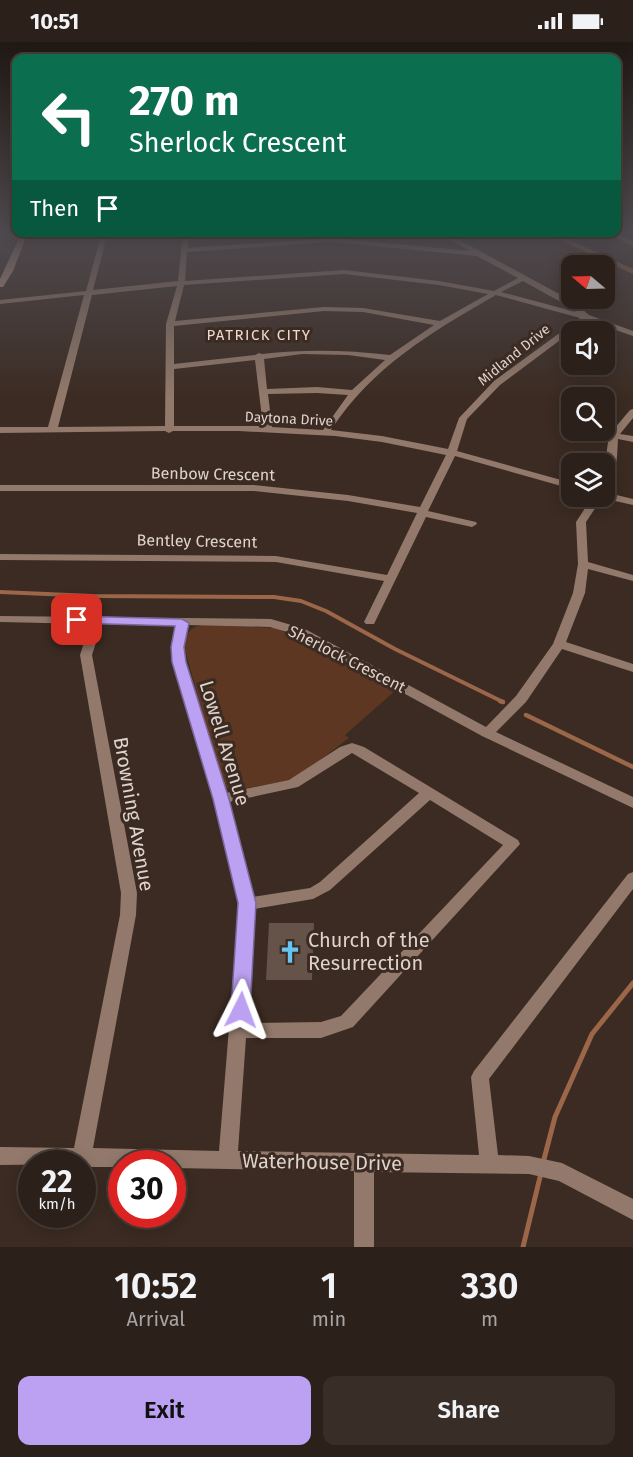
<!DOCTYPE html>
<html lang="en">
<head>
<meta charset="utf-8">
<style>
	:root { --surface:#2c201a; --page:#382d27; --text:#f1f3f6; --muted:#a6a3a2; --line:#483e39; --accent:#bca0f2 }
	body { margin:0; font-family:"Fira Sans",sans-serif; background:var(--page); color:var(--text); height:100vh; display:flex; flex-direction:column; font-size:22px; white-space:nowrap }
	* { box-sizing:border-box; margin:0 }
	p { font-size:20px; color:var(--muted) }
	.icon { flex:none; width:33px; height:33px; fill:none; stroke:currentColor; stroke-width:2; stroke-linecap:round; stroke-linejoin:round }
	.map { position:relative; height:1205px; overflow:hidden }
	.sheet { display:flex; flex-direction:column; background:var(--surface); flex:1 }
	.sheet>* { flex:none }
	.hud { position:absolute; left:12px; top:12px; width:609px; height:183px; border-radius:12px; box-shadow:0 3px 15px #0003,0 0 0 2px var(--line); background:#0b6e4f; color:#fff; overflow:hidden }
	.needle { width:39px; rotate:289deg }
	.buttons { position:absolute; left:561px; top:213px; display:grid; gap:12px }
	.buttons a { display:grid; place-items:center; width:54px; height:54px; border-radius:12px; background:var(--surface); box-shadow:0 3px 15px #0003,0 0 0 2px var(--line); font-size:30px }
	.speed { position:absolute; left:18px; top:1108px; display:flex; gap:12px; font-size:30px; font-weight:700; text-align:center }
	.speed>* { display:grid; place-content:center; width:78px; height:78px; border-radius:50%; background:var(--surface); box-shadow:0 3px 15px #0003,0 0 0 2px var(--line); line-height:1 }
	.speed small { font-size:15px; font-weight:400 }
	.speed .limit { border:9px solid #d22; background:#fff; color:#111 }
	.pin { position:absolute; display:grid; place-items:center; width:51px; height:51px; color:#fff; margin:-26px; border-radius:12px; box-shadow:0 3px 9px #0006 }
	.me { position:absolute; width:66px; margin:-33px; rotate:3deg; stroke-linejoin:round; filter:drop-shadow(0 0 4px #0008) }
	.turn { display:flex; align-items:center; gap:21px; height:126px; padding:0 18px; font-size:27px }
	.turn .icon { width:78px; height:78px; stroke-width:2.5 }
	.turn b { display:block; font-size:42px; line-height:51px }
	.then { display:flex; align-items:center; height:57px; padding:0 18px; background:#0003; gap:12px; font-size:22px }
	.eta { display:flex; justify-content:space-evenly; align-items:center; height:102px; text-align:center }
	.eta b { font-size:36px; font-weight:600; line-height:42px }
	.primary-button { display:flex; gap:12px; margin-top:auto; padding:12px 18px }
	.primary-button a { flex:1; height:69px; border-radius:12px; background:var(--accent); color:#111; font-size:24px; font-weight:600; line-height:69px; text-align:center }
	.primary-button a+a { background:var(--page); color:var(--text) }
	.status { display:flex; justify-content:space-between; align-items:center; height:42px; padding:0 30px; background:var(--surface); direction:ltr }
	.status svg { height:16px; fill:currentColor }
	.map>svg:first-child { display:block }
	.green { fill:#5d3722 }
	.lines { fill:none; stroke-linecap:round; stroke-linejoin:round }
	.stream-far2 { stroke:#9c6649; stroke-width:4 }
	.stream-far1 { stroke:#9c6649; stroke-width:4.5 }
	.stream { stroke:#9c6649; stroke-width:5 }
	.canal { fill:#9c6649; fill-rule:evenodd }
	.building { fill:#655248 }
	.street { fill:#92796b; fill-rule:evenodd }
	.secondary { fill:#caa28d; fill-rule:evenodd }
	.route { fill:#bca0f2; stroke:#7a689d; stroke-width:1.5 }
	.labels { text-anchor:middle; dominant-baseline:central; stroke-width:6; stroke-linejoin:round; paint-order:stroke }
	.far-street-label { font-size:14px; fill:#ded3cd; stroke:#3b2b22 }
	.far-neighbourhood-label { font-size:15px; letter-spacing:1.5px; fill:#f0d9ce; stroke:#3b2b22 }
	.street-label { font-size:16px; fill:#ded3cd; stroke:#3b2b22 }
	.near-street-label { font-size:20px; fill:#ded3cd; stroke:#3b2b22 }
	.near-poi-label { font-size:20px; fill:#ded3cd; stroke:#3b2b22; text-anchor:start }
</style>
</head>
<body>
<div class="status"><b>10:51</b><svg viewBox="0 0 49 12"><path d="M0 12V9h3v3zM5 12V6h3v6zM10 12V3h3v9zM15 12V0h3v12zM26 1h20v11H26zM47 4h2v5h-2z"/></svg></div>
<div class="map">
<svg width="633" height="1205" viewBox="0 0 633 1205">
	<rect width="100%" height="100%" fill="#3b2b22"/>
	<path class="green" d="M203,583l73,3 120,62 -51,45 4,3 -54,41 -52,10 -17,-1 -6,-10 -36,-132c3,-13 5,-19 19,-21z"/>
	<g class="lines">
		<polyline class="stream-far2" points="0,550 93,554 274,555 301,559 326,569 395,607 503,660"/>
		<g class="stream-far1">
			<polyline points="500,659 503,660"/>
			<polyline points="526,673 633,725"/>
		</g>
		<g class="stream">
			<polyline points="543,1121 555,1075 592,992 633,941"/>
			<polyline points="523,1205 541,1131"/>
		</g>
		<polygon class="canal" points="543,190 552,190 633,227 633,232"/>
	</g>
	<polygon class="building" points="269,881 314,881 312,938 266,938"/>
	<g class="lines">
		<g class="street">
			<path d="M102,190h6l-15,58 85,-9 5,-49h6l-1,16 144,-10 138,13 -34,-19h9l129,70 15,13 44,16v5l-46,-16 -87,65 -33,34 -10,32 115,32v6l-117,-33 -27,55 48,11 1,2 -5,3 -46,-10 -52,107h-8l-2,-2 20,-41 -108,-19 -276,-2v-6l276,2 111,19 30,-62 -69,-12 -95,-10h-253v-6h253l95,10 72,12 26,-52 -64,-13 -47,-6 -96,-5h-66l-4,2 -4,-2 -165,2v-6h48l36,-132 -84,9v-4l86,-9zM332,200l145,14 41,22 -24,13 -55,-10 -95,-11 -159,11 2,-29zM344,232l95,11 49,9 -48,27 -77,-13 -39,-1 -149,14 9,-36zM523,239l45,25 8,6 -75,-20zM177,244l-11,38 -1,102 -107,1 34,-132zM496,253l84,23 -86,63 -35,37 -11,31 -66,-13 -51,-6c40,-62 100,-98 165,-135zM324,269l39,1 71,13 -44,30c-44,-5 -83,-6 -128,-1l-3,-1 -4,2 -81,9v-38zM302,312l46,1 37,5 -33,30 -35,-3 -50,2 -3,-30zM255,318l8,66h-89v-57zM317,351l31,2 -25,35 -51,-3 -4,-33z"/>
			<polygon points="605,190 614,190 633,199 633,204"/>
			<path d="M633,367v9l-13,16 13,2v6l-15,-3c-1,14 0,41 -14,49v-17l5,-36 21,-25z"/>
			<path d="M604,450l29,7v6l-31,-7 -16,24 2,40 45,13v6l-45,-12 -3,24 -19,49 67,22v8l-71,-23 -36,53 -30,30 137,65v11l-151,-72 -185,-101 -27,-8 -83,-2 -3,22 1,15 41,131 63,-13 51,-33 12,-4 12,4 154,93 2,4 -167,183 -32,11h-75l-8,113 241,4 -8,-78 3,-6 154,-197 5,-2v17l-144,190 9,76 31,1 33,7 71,36v21l-74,-39 -30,-7 -155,-2v75h-20v-76l-182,-3v-4h-50v3h-40v-3l-82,1v-18l74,1 46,-233 1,-22 -41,-238 10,-31 -90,-2v-6l271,3 34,10 181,98 30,-31 37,-52 20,-51 5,-29 -2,-42 17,-26h11zM102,582l74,1 -4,22 1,15 41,137 25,105 -20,247 -126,-3 43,-233 1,-22 -45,-238zM352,711l67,40 -99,89 -10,6 -57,9 -24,-95 69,-15zM430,758l73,45 -162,171 -20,6 -74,1 7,-114 59,-10 17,-9z"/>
		</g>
		<polygon class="secondary" points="22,190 28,190 13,229 3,245 0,245 0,237"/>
	</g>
	<linearGradient id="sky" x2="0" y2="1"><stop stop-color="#201813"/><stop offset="0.53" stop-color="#4f4a4f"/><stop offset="1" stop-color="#4f4a4f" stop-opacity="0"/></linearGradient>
	<rect width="633" height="358" fill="url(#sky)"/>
	<polygon class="route" points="77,574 182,577 189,581 184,605 186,620 229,757 256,861 250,968 247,973 241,976 234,973 231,968 238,861 213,757 172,620 171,605 175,584 73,581 71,578 73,575"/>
	<defs>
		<g id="church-bare" transform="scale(1.8)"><path d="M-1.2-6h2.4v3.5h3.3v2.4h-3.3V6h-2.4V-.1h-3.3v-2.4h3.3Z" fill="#66c4ef" stroke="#3b2b22" stroke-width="2.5" paint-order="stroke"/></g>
	</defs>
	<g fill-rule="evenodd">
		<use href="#church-bare" x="290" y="910"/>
	</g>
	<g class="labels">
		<g class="far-street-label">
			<text transform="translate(514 313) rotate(-39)">Midland Drive</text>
			<text transform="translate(289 377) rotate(3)">Daytona Drive</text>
		</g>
		<g class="far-neighbourhood-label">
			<text x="259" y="293">PATRICK CITY</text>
		</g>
		<g class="street-label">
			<text transform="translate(213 432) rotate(1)">Benbow Crescent</text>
			<text transform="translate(197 499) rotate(1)">Bentley Crescent</text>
			<text transform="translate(347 617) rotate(27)">Sherlock Crescent</text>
		</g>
		<g class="near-street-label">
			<text transform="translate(225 701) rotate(73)">Lowell Avenue</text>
			<text transform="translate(134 772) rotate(80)">Browning Avenue</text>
			<text transform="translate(322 1120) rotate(1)">Waterhouse Drive</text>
		</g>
		<g class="near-poi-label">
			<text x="308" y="898">Church of the<tspan x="308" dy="23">Resurrection</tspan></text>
		</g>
	</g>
</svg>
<div class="buttons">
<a><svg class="needle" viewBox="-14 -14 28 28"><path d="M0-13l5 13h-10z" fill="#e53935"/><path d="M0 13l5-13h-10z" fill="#a6a3a2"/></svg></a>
<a><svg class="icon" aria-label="sound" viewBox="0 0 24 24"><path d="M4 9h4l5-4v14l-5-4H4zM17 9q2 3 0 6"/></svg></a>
<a><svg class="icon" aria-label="search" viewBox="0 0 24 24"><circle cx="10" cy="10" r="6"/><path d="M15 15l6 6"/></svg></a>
<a><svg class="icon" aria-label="layers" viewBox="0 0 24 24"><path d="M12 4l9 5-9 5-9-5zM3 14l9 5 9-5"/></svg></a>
</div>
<div class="speed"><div>22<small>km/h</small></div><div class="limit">30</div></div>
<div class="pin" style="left:77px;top:578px;background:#d93025"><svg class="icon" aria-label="arrive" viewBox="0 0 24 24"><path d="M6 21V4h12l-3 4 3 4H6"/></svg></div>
<svg class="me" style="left:241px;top:968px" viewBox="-20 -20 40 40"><path d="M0-17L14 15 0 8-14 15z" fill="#bca0f2" stroke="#fff" stroke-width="4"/></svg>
<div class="hud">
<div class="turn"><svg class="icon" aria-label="left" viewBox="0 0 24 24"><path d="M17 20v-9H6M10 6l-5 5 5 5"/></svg><div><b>270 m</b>Sherlock Crescent</div></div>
<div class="then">Then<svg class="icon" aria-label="arrive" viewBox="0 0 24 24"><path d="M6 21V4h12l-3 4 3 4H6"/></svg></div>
</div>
</div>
<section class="sheet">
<div class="eta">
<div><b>10:52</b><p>Arrival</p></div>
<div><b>1</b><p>min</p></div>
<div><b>330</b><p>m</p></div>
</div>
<div class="primary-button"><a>Exit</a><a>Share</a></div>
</section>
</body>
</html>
